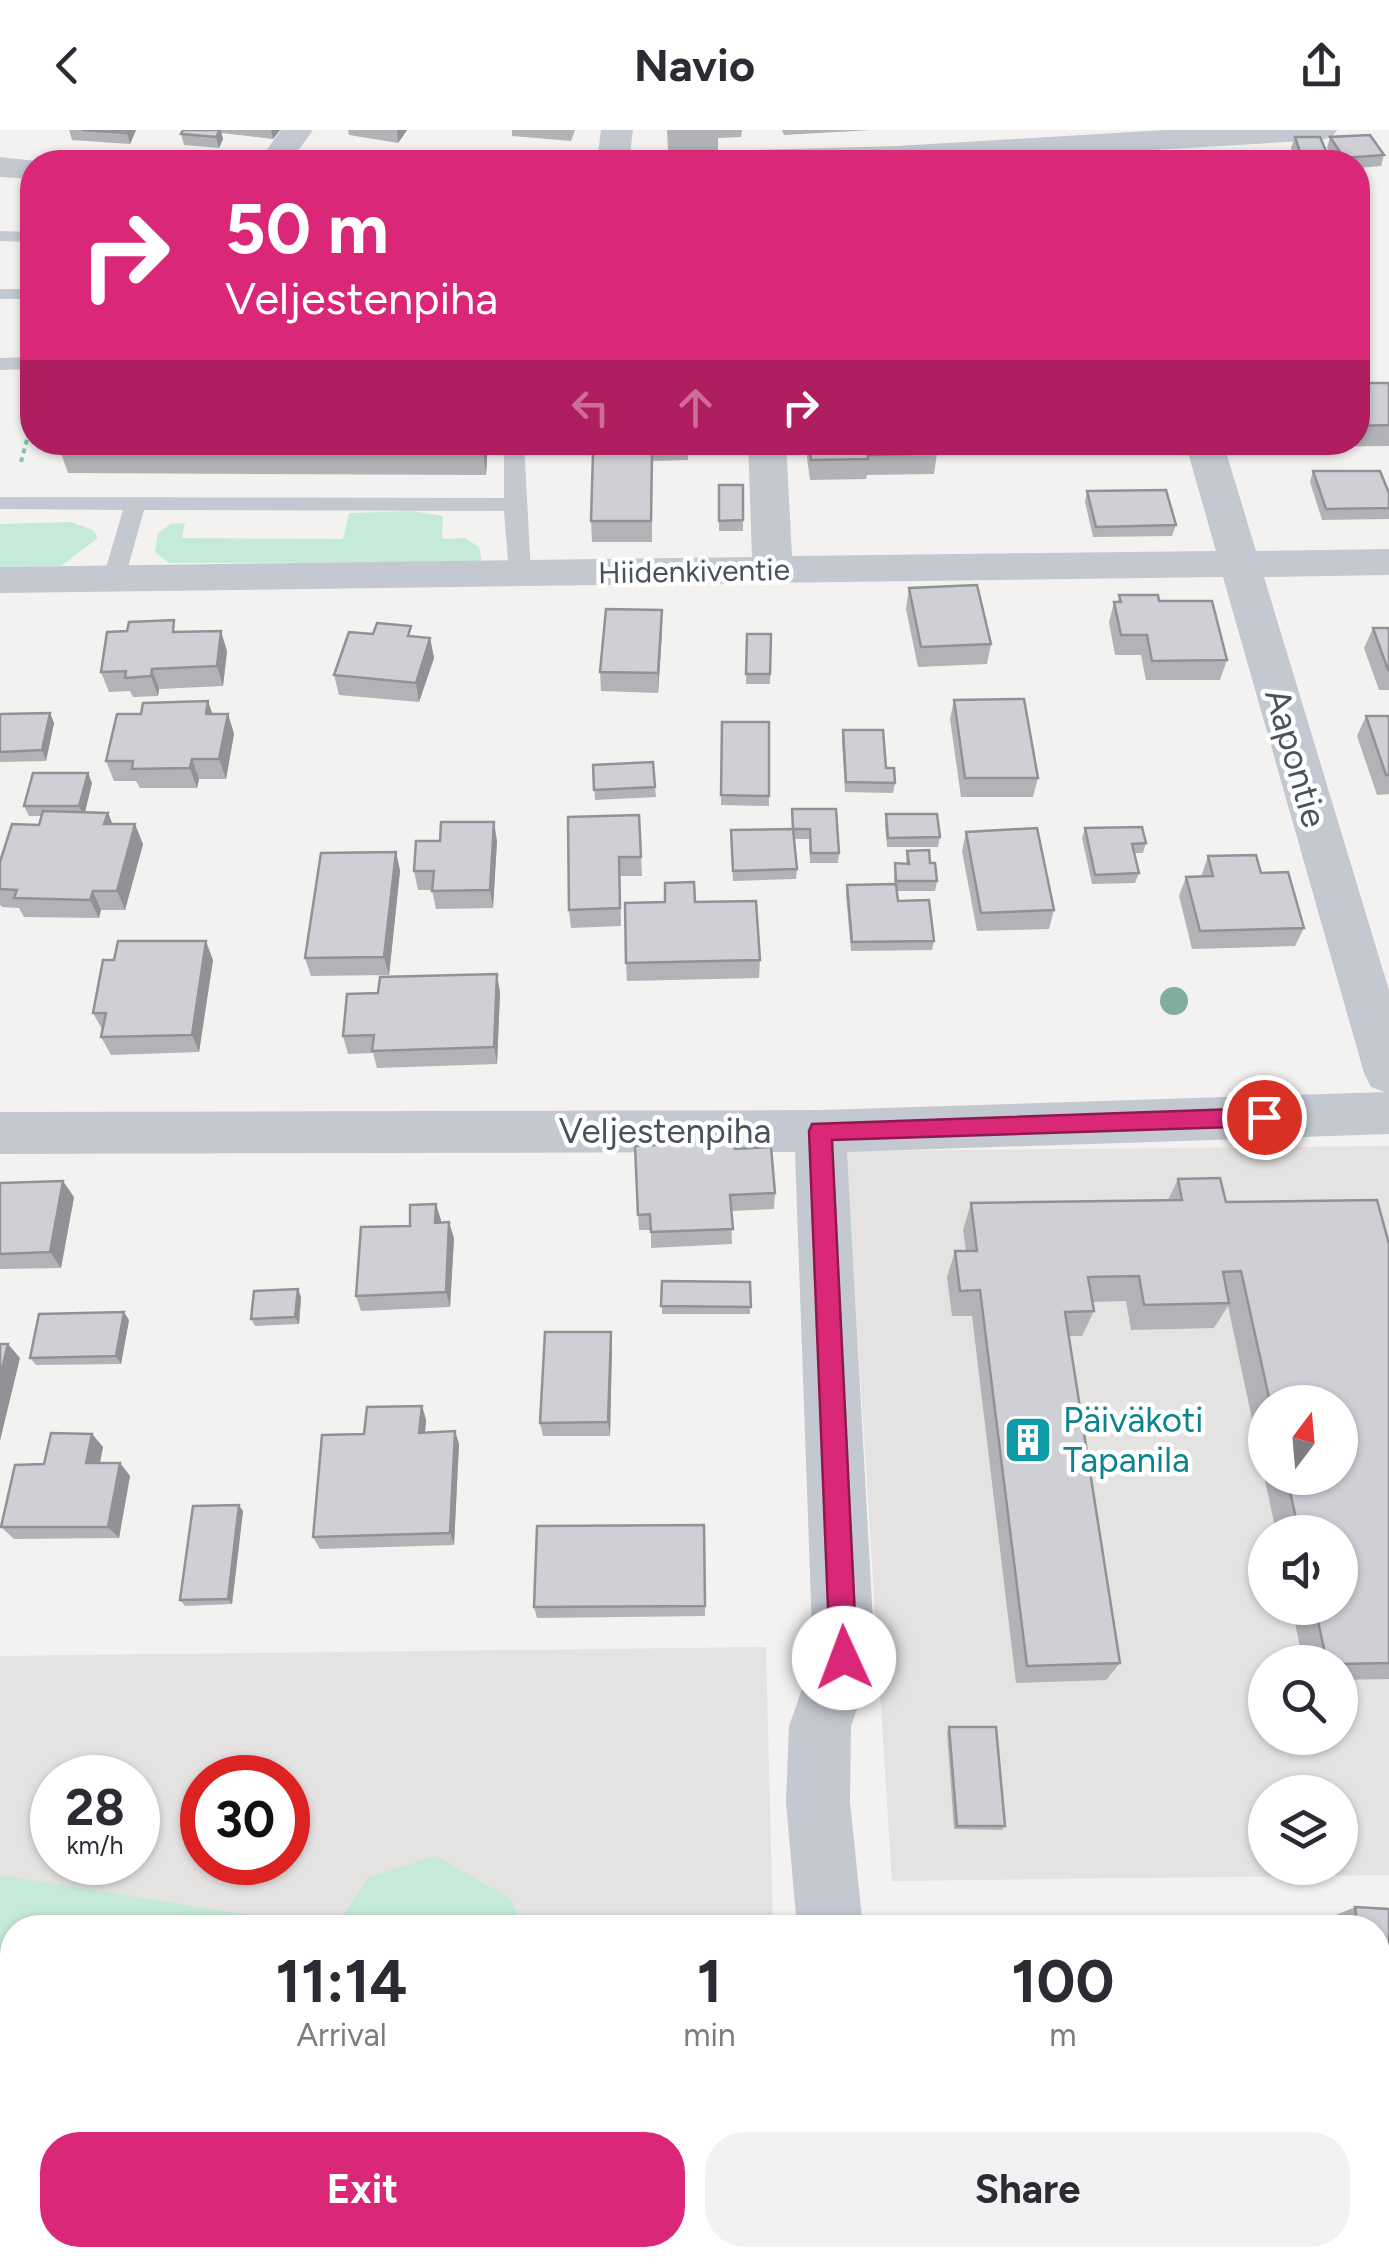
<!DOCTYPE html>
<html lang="en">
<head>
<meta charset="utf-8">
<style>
	:root { --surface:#fff; --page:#f2f2f3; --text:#2b2b33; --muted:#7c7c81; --accent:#db2777 }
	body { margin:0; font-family:Figtree,sans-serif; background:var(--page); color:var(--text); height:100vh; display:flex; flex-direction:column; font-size:38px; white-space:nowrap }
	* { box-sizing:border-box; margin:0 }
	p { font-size:32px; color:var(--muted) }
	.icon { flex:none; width:55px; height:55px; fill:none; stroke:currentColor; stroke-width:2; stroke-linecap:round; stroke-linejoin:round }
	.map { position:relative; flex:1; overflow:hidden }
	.sheet { position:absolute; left:0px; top:1785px; width:1390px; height:352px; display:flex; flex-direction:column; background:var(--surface); border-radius:40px 40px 0 0; box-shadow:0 2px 8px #0004 }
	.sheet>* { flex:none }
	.top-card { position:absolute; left:20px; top:20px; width:1350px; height:305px; border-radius:40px; box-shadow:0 2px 8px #0004; background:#db2777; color:#fff; overflow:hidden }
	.needle { width:65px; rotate:16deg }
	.tools { position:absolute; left:1248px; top:1255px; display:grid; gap:20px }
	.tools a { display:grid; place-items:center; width:110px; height:110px; border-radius:50%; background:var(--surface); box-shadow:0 2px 8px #0004; font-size:50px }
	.speed { position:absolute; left:30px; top:1625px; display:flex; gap:20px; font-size:50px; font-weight:700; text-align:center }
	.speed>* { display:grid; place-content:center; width:130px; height:130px; border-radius:50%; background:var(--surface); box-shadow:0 2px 8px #0004; line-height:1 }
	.speed small { font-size:25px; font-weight:400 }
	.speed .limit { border:15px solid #d22; background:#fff; color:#111 }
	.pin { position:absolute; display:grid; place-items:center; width:85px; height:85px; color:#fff; margin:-42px; border:5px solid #fff; border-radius:50%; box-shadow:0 2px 10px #0007 }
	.me { position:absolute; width:110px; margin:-55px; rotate:358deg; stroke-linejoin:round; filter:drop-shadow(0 0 8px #0008) }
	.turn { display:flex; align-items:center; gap:35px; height:210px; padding:0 40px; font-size:45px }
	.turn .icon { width:130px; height:130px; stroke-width:2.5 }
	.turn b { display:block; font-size:70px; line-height:85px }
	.lanes { display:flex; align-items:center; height:95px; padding:0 40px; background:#0003; justify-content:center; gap:50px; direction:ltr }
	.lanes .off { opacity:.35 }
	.eta { display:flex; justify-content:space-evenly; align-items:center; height:170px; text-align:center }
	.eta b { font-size:60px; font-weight:700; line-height:70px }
	.cta { display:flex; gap:20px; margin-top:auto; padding:20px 40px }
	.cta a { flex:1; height:115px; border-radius:40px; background:var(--accent); color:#fff; font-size:40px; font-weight:700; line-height:115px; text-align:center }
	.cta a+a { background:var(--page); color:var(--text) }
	header { display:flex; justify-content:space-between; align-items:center; height:130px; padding:0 40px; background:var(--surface); font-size:45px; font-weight:700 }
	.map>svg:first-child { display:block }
	.education { fill:#e4e3e2; fill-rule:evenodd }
	.green { fill:#c6eada }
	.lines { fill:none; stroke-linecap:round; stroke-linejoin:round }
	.path-far1 { stroke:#82c4ae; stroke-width:4; stroke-dasharray:5 4; stroke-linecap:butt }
	.path { stroke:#82c4ae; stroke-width:8; stroke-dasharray:9 6; stroke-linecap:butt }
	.service { fill:#c4c9d1; fill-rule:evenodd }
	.minor { fill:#c4c9d1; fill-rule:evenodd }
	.tree { fill:#81ad9d }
	.wall { fill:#b2b3b7; fill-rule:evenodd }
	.shaded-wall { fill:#919295 }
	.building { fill:#cfd0d5; stroke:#919295; stroke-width:2.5 }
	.route { fill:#db2777; stroke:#8e194d; stroke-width:2.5 }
	.labels { text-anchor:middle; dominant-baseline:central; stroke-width:9; stroke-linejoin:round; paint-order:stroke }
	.far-street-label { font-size:30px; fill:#4b525c; stroke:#fff }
	.street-label { font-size:35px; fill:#4b525c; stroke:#fff }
	.culture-label { font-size:35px; fill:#0d838f; stroke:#fff; text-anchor:start }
</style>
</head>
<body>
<header><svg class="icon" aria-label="back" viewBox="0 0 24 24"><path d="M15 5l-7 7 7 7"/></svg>Navio<svg class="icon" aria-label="share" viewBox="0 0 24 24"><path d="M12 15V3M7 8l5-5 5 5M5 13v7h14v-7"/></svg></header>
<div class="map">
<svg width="1389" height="2137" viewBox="0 0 1389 2137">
	<rect width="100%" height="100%" fill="#f3f2f1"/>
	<g class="education">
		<path d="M1389,1016v729l-497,6 -46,-730zM1265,1272h75v76h-75zM1265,1402h75v76h-75zM1265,1532h75v76h-75zM1265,1662h75v76h-75z"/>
		<path d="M766,1517l7,280 -761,1v327h776v12h-788v-611zM52,1648h86v84h-86zM202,1648h86v84h-86z"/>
	</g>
	<g class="green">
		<polygon points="412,381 443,386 442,409 465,408 479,417 482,432 169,433 155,422 158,403 171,394 185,393 182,408 343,409 349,383"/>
		<polygon points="71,392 93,400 98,408 61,436 0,437 0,394"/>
		<polygon points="436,1726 511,1769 523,1797 335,1797 369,1747"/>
		<polygon points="0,1745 322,1797 12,1798 12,2125 255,2125 252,2137 0,2137"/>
		<polygon points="434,2125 591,2125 592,2137 430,2137"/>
	</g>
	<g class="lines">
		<polyline class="path-far1" points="21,332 32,291"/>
		<polyline class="path" points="457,2137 459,2125"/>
		<g class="service">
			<polygon points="0,101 32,102 32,112 0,111"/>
			<rect x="0" y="159" width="32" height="10"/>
			<polygon points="32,227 32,239 0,240 0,228"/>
			<polygon points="504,312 524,312 531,443 520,450 509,443 504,381 144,380 125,448 114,455 103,448 123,380 0,379 0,367 504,368"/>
		</g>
		<g class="minor">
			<polygon points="281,0 313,0 290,32 258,32"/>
			<polygon points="601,0 633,0 629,32 597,32"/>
			<polygon points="1165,0 1337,0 1332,7 1321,10 948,32 667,32 672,25 683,22 897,16"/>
			<polygon points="0,27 44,32 32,32 32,49 0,47"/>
			<polygon points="748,312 786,312 792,426 1216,421 1185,312 1223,312 1256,421 1389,419 1389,445 1264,447 1389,860 1389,1004 847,1022 875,1528 851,1596 850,1672 863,1798 797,1798 786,1672 789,1596 813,1528 795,1022 0,1024 0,982 820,980 1385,962 1371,957 1364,943 1223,447 0,463 0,437 752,427"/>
			<rect x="811" y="2125" width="74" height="12"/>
		</g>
	</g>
	<circle class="tree" cx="1174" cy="871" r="14"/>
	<g class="wall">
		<polygon points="69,0 136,0 130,14 72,10"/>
		<polygon points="183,0 280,0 273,9 222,3 223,9 219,18 184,15 181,4"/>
		<polygon points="348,0 407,0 398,13 349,5"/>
		<polygon points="512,0 575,0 571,11 512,6"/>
		<polygon points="667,0 742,0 741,7 718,8 718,20 668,20"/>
		<polygon points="782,0 872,0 784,5"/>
		<polygon points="1295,7 1329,28 1327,32 1296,32 1291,18"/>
		<polygon points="1330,7 1384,25 1381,36 1358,38 1358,32 1336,32 1327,18"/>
		<polygon points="1358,253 1389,253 1389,316 1300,317 1299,312 1358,312"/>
		<polygon points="57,312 488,312 486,345 68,343"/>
		<polygon points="604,312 688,312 688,330 652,331 652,412 592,412 591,391 637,323 605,322"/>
		<polygon points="808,312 935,312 937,323 934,344 867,345 866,349 810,350 807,328"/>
		<polygon points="1040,312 1100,312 1097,323 1042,324"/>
		<polygon points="1313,341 1389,363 1389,389 1322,390 1310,352"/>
		<rect x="719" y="355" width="24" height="46"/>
		<polygon points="1087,361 1176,395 1172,406 1093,407 1085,372"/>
		<polygon points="909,458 991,514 987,534 918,537 906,479"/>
		<polygon points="1119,465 1159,471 1227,530 1220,550 1146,550 1141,525 1115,525 1109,492 1114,472 1118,472"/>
		<polygon points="1373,498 1389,498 1389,560 1379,560 1364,518"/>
		<polygon points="662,501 658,563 601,561 600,542"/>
		<polygon points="178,502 227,521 223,556 159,559 158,566 133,567 130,561 109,562 101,542"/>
		<polygon points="747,504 771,504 770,554 746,554"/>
		<polygon points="413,506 430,508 434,528 419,572 339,565 334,545"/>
		<polygon points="954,570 1038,648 1033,667 961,667 950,589"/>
		<polygon points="50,583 54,593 46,631 0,632 0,584"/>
		<polygon points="213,584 228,584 234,604 226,649 199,649 197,658 140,658 136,651 114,651 106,631"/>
		<polygon points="1366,586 1389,586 1389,664 1377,665 1357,606"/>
		<polygon points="722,592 769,666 769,676 721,675"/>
		<polygon points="843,600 886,638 895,653 893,663 845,662 842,611"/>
		<polygon points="593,635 655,657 656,667 595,670"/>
		<polygon points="92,653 85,682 108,683 112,694 143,714 125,780 101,780 99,788 24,787 19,778 2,777 0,775 0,732 39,695 42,686 29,686 24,676"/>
		<polygon points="792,679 839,723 838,733 810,733 809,709 794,709 797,739 796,749 733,751 731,700 792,699"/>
		<polygon points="886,684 940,707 938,717 887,717 885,694"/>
		<polygon points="639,685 642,746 620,746 621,796 571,798 569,780"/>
		<polygon points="1085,698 1146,713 1143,723 1134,723 1139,743 1135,753 1092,754 1082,708"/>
		<polygon points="966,702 1054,780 1049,799 977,801 962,721"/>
		<polygon points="497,711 493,778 436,779 432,760 418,760 414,741"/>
		<polygon points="907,721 930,733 937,751 935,761 897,761 898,771 934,811 932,820 851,821 846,765 847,755 894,754 895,733 906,734"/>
		<polygon points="396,722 400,741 389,845 311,846 305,828"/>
		<polygon points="1208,726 1261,743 1304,798 1295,816 1192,819 1179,766 1186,747 1201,747"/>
		<polygon points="695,772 760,830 759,848 627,851 626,833"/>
		<polygon points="213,830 199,922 111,925 101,907 103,901 93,883"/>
		<polygon points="500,862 497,934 377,938 373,923 348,924 343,906"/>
		<polygon points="635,1016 775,1063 774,1079 731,1081 732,1114 651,1118 651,1100 639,1100"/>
		<path d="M1178,1049l48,23 163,42v435l-49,1v-18h-37l-11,-54h48v-76h-64l-48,-226 -14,22 -83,2 -5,-29 -34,1 2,9 -12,25h-13l51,327 -14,17 -90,3 -44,-367h-20l-5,-39 8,-26h11l-3,-21 8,-27 197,-3zM1265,1272h75v76h-75z"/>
		<polygon points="0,1053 74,1067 61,1138 0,1139"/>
		<polygon points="436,1074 440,1092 454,1108 450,1177 361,1181 356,1166 410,1096"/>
		<polygon points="662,1151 750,1152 750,1184 662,1184"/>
		<polygon points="298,1159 301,1167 299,1194 255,1196 251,1189"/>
		<polygon points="129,1190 121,1234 36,1235 30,1228"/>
		<polygon points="611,1202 612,1216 610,1306 543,1306 540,1293"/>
		<polygon points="422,1276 426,1290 425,1302 455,1301 459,1314 454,1415 320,1419 313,1407 364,1304"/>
		<polygon points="92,1304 103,1317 100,1333 120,1333 130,1346 119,1408 14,1409 1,1397 44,1334"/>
		<polygon points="243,1381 232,1474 185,1476 180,1470"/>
		<polygon points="704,1395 705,1486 537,1488 534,1477"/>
		<polygon points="949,1597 1005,1696 1002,1700 954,1699 947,1602"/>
		<polygon points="1355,1777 1389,1779 1389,1963 1378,1962 1378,1798 1309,1798 1326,1791 1337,1791 1336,1785"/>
	</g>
	<g class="shaded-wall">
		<polygon points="128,0 136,0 130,14 127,3"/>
		<polygon points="220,0 223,9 219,18 216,7"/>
		<polygon points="271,0 280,0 273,9"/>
		<polygon points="397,0 407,0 398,13"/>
		<polygon points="482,312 488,312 486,345"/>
		<polygon points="662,480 662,501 658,563 658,543"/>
		<polygon points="221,501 227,521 223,556 217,536"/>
		<polygon points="430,508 434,528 419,572 416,553"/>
		<polygon points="152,539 159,559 158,566 151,546"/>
		<polygon points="208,571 215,591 206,584"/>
		<polygon points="50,583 54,593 46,631 42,620"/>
		<polygon points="228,584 234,604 226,649 219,629"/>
		<polygon points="192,629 199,649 197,658 190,638"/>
		<polygon points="88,643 92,653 84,686 79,676"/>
		<polygon points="108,683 116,702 104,694"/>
		<polygon points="494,692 497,711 493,778 490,760"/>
		<polygon points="135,694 143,714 125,780 117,761"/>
		<polygon points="396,722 400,741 389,845 384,827"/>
		<polygon points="93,761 101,780 99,788 90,770"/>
		<polygon points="206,811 213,830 199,922 192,905"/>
		<polygon points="497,844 500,862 497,934 494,917"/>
		<polygon points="63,1051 74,1067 61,1138 50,1122"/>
		<polygon points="436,1074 441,1090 440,1108 435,1093"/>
		<polygon points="449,1092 454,1108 450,1177 446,1162"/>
		<polygon points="298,1159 301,1167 299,1194 295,1187"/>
		<polygon points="124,1182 129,1190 121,1234 116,1226"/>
		<polygon points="611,1202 612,1216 610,1306 608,1292"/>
		<polygon points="8,1214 20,1228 0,1311 0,1247"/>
		<polygon points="422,1276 426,1290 424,1316 419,1303"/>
		<polygon points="455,1301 459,1314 454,1415 450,1403"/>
		<polygon points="92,1304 103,1317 97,1346 86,1333"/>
		<polygon points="120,1333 130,1346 119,1408 108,1397"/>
		<polygon points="239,1375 243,1381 232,1474 228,1469"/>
	</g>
	<g class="building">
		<polygon points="82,0 128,0 127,3"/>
		<polygon points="183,0 220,0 216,7 181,4"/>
		<polygon points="1370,5 1384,25 1344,28 1330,7"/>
		<polygon points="1295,7 1320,7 1329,28 1302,28"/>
		<polygon points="996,23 1000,32 966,32 962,25"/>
		<polygon points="1358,253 1389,253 1389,295 1358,296"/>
		<polygon points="809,312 935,312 937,323 868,325 868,329 811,330"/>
		<polygon points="593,323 652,323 651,391 591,391"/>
		<polygon points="1313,341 1380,341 1389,363 1389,378 1326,379"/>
		<polygon points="719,355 743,355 743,390 719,391"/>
		<polygon points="1166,360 1176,395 1096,397 1087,361"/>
		<polygon points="977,455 991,514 921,517 909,458"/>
		<polygon points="1119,465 1158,465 1159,471 1212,471 1227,530 1152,531 1147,505 1121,505 1114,472 1121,472"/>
		<polygon points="606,479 662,480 658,543 600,542"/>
		<polygon points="174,490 173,502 221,501 217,536 152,539 151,546 125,548 126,541 101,542 107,502 127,501 129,492"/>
		<polygon points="377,493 411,496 408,506 430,508 416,553 334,545 349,502 373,504"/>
		<polygon points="1373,498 1389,498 1389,540 1388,540"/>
		<polygon points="747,504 771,504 770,544 746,544"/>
		<polygon points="1024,569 1038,648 965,648 954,570"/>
		<polygon points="208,571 206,584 228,584 219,629 192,629 190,638 132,639 133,631 106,631 117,584 141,584 143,573"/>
		<polygon points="50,583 42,620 0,622 0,584"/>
		<polygon points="1366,586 1389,586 1389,645 1386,645"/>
		<polygon points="722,592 769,592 769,666 721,665"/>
		<polygon points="843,600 883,600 886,638 894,638 895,653 846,652"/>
		<polygon points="653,632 655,657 594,660 593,635"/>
		<polygon points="33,643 88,643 79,676 24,676"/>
		<polygon points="792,679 836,679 839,723 811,723 810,699 793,699"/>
		<polygon points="43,681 108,683 104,694 135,694 117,761 93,761 90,770 14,768 17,760 0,759 0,732 12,694 39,695"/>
		<polygon points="886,684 937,684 940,707 888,708"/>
		<polygon points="639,685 641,727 619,727 620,778 569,780 568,687"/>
		<polygon points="441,692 494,692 490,760 432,761 434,741 414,741 416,711 440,711"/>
		<polygon points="1142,697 1146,713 1132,714 1139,743 1095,745 1085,698"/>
		<polygon points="1037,698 1054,780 981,783 966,702"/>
		<polygon points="793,699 797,739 733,741 731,700"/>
		<polygon points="929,720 930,733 935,733 937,751 896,751 895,733 909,734 907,721"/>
		<polygon points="396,722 384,827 305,828 321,723"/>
		<polygon points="1256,725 1261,743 1288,742 1304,798 1200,801 1186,747 1213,746 1208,726"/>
		<polygon points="694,752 695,772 756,771 760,830 626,833 625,773 665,772 665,753"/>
		<polygon points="896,754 898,771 929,770 934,811 852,812 847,755"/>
		<polygon points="118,811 206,811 192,905 101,907 106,883 93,883 103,830 114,830"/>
		<polygon points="497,844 494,917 372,921 374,905 343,906 347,864 378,863 380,847"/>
		<polygon points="735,1011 735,1019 771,1017 775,1063 730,1065 733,1099 651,1102 650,1084 638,1085 635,1016"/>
		<polygon points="1220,1048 1226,1072 1377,1070 1389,1114 1389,1533 1340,1534 1340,1532 1327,1532 1315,1478 1340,1478 1340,1402 1299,1402 1287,1348 1340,1348 1340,1272 1270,1272 1241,1141 1223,1142 1229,1173 1144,1175 1139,1146 1088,1147 1094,1181 1065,1182 1120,1533 1027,1536 980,1160 960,1161 955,1121 977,1121 971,1073 1182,1070 1178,1049"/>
		<polygon points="63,1051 50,1122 0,1124 0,1053"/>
		<polygon points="436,1074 435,1093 449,1092 446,1162 356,1166 361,1097 410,1096 410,1075"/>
		<polygon points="662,1151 750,1152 751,1177 661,1176"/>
		<polygon points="298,1159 295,1187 251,1189 254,1161"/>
		<polygon points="124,1182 116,1226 30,1228 39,1184"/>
		<polygon points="545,1202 611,1202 608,1292 540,1293"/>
		<polygon points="0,1214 8,1214 0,1247"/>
		<polygon points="422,1276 419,1303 455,1301 450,1403 313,1407 322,1305 364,1304 367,1277"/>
		<polygon points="51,1303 92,1304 86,1333 120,1333 108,1397 1,1397 15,1335 44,1334"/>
		<polygon points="239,1375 228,1469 180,1470 193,1376"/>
		<polygon points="704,1395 705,1476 534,1477 537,1396"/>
		<polygon points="949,1597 996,1597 1005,1696 957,1696"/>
		<polygon points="1355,1777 1389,1779 1389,1959 1378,1959 1378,1798 1327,1798 1326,1791 1357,1792"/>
		<polygon points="1084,1793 1084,1798 966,1798 966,1796"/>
	</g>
	<polygon class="route" points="1264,978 1276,987 1264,996 832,1010 857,1528 853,1538 844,1542 834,1538 830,1528 809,1001 812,994"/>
	<defs>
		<g id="building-square" transform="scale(2.5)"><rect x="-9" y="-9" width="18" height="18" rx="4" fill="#0f9aa8" stroke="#fff"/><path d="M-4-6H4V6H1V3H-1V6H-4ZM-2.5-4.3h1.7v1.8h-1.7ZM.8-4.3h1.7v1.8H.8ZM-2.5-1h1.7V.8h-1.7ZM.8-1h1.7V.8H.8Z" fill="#fff"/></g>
	</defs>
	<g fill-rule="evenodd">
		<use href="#building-square" x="1028" y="1310"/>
	</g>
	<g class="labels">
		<g class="far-street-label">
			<text transform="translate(694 441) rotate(-1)">Hiidenkiventie</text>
		</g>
		<g class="street-label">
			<text transform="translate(1296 628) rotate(74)">Aapontie</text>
			<text x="665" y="1001">Veljestenpiha</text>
		</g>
		<g class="culture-label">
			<text x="1063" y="1290">Päiväkoti<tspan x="1063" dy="40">Tapanila</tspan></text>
		</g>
	</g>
</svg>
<div class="tools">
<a><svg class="needle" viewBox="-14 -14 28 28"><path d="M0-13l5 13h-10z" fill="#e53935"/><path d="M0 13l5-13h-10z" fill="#7c7c81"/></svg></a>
<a><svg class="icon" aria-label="sound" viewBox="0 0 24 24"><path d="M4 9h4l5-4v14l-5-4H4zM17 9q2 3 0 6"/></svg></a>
<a><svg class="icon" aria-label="search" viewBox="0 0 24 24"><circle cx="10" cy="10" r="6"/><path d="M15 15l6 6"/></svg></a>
<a><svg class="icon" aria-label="layers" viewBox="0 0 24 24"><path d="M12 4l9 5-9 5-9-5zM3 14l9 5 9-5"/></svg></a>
</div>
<div class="speed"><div>28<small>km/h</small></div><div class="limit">30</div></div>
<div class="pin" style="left:1264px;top:987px;background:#d93025"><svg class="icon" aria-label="arrive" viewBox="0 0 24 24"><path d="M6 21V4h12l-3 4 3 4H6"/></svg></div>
<svg class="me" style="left:844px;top:1528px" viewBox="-20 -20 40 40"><circle r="19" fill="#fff"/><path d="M0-13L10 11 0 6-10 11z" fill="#db2777"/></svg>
<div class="top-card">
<div class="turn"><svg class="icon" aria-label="right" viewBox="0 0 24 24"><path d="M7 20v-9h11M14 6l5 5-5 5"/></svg><div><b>50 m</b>Veljestenpiha</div></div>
<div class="lanes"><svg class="icon off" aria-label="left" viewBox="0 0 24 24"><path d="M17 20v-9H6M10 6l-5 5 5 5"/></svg><svg class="icon off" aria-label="ahead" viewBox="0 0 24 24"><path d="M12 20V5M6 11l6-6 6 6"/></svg><svg class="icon" aria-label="right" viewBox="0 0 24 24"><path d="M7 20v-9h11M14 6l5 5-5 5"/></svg></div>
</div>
<section class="sheet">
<div class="eta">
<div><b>11:14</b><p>Arrival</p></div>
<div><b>1</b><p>min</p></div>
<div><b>100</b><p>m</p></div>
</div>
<div class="cta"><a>Exit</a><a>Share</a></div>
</section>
</div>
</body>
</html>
